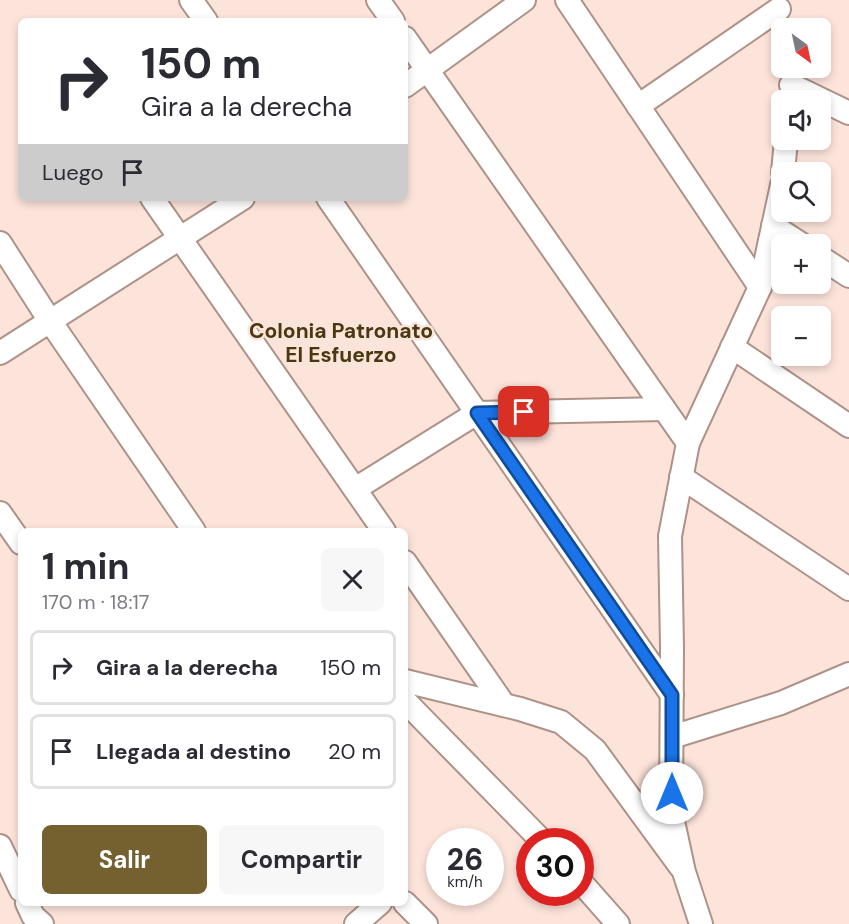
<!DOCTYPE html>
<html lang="es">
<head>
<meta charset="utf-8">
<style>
	:root { --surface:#fff; --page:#f7f7f7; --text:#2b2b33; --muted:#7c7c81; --line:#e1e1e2; --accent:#75602f }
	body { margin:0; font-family:"DM Sans",sans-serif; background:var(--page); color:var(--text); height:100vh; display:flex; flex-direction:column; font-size:22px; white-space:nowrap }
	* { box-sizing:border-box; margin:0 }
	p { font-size:20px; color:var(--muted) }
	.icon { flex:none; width:33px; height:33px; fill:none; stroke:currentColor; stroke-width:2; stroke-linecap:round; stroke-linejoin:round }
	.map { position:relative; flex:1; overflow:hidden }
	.details { position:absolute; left:18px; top:528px; width:390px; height:378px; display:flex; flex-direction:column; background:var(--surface); border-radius:9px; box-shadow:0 3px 9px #0003 }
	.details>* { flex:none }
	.banner { position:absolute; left:18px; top:18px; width:390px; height:183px; border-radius:9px; box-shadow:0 3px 9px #0003; background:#fff; color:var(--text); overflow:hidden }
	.needle { width:39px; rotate:147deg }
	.controls { position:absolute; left:771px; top:18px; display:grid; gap:12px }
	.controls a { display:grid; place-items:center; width:60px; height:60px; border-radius:9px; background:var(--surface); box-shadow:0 3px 9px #0003; font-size:30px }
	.speed { position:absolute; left:426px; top:828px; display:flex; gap:12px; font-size:30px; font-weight:700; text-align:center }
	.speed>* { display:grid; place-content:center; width:78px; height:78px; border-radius:50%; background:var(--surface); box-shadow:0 3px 9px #0003; line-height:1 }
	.speed small { font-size:15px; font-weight:400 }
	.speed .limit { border:9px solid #d22; background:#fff; color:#111 }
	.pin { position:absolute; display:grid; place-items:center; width:51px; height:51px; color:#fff; margin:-26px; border-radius:12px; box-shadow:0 3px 9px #0006 }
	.me { position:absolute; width:66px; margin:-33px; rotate:0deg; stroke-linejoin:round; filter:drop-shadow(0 0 4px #0008) }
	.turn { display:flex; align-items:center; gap:21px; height:126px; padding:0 24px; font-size:27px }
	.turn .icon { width:78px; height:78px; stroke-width:2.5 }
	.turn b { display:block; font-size:42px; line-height:51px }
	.then { display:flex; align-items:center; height:57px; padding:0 24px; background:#0003; gap:12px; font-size:22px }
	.round { display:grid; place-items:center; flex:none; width:63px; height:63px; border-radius:9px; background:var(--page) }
	.overview { display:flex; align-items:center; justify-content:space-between; height:102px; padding:0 24px }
	h1 { font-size:36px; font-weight:700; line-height:45px }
	.cta { display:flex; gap:12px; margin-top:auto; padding:12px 24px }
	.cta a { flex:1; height:69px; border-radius:9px; background:var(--accent); color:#fff; font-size:24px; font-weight:700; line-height:69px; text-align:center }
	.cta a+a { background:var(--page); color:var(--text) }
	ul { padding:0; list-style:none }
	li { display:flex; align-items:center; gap:18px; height:75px; margin:0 12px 9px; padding:0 12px; border:3px solid var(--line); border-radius:9px }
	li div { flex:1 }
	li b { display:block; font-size:22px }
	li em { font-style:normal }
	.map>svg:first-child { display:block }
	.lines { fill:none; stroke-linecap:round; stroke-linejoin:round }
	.minor-casing { stroke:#ae9287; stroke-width:26 }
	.minor { stroke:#fff; stroke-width:22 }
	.route-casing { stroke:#114b97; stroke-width:15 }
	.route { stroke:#1a73e8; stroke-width:10 }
	.labels { text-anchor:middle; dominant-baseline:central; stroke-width:5; stroke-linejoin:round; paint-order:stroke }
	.neighbourhood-label { font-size:21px; font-weight:bold; fill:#493911; stroke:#fde4db }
</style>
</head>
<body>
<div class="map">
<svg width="849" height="924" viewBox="0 0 849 924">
	<rect width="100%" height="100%" fill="#fde4db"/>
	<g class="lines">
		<g class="minor-casing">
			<g id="minor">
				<polyline points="191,0 206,21"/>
				<polyline points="378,0 393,21"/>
				<polyline points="567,0 760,287"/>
				<polyline points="405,38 688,443"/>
				<polyline points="791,85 849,113"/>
				<polyline points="405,86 524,0"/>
				<polyline points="638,106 779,9"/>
				<polyline points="783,172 786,140"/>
				<polyline points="152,198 384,531"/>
				<polyline points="328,198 672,695"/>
				<polyline points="773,226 801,244"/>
				<polyline points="0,243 50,321 194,531"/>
				<polyline points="820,257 849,276"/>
				<polyline points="732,347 849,426"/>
				<polyline points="0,353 243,198"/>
				<polyline points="681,477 849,589"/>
				<polyline points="355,489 477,413 664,409"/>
				<polyline points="0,513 21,543"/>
				<polyline points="405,562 504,705"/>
				<polyline points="405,681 520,709 561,722 595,750 680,866"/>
				<polyline points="405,701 543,842"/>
				<polyline points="672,737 781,703 849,674"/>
				<polyline points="0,846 21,890"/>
				<polyline points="580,881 618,924"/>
				<polyline points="27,903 33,916 42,924"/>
				<polyline points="405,903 426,924"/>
				<polyline points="356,924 380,903"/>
				<polyline points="701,924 684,872 671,812 672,647 670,536 688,443 760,287 782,185"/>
			</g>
		</g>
		<use href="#minor" class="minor"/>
	</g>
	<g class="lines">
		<g class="route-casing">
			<polyline id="route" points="524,412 477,413 672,695 672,793"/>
		</g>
		<use href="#route" class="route"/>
	</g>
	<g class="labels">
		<g class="neighbourhood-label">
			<text x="341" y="331">Colonia Patronato<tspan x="341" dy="24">El Esfuerzo</tspan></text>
		</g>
	</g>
</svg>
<div class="controls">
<a><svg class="needle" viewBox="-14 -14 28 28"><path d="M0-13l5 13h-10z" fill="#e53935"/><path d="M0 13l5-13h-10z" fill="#7c7c81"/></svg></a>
<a><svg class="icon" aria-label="sound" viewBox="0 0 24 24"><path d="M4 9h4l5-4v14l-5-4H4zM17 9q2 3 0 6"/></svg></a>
<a><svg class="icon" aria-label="search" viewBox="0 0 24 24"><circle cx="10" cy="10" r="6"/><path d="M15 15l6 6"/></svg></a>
<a>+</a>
<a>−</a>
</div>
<div class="speed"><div>26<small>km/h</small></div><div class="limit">30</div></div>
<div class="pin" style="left:524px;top:412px;background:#d93025"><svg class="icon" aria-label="arrive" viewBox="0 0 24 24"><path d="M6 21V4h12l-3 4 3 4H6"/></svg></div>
<svg class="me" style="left:672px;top:793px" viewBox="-20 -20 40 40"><circle r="19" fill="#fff"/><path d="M0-13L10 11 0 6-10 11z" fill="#1a73e8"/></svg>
<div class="banner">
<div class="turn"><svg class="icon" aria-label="right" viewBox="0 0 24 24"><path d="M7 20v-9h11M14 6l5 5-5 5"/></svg><div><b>150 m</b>Gira a la derecha</div></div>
<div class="then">Luego<svg class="icon" aria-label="arrive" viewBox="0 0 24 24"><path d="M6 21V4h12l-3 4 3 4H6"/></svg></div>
</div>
<section class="details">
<div class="overview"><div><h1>1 min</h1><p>170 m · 18:17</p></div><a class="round"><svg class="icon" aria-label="close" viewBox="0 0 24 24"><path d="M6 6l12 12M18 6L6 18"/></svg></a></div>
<ul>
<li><svg class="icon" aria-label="right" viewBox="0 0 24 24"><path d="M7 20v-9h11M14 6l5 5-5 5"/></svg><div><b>Gira a la derecha</b></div><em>150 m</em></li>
<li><svg class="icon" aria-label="arrive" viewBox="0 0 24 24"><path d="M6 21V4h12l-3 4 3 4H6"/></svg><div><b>Llegada al destino</b></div><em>20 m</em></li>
</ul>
<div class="cta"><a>Salir</a><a>Compartir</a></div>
</section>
</div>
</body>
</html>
